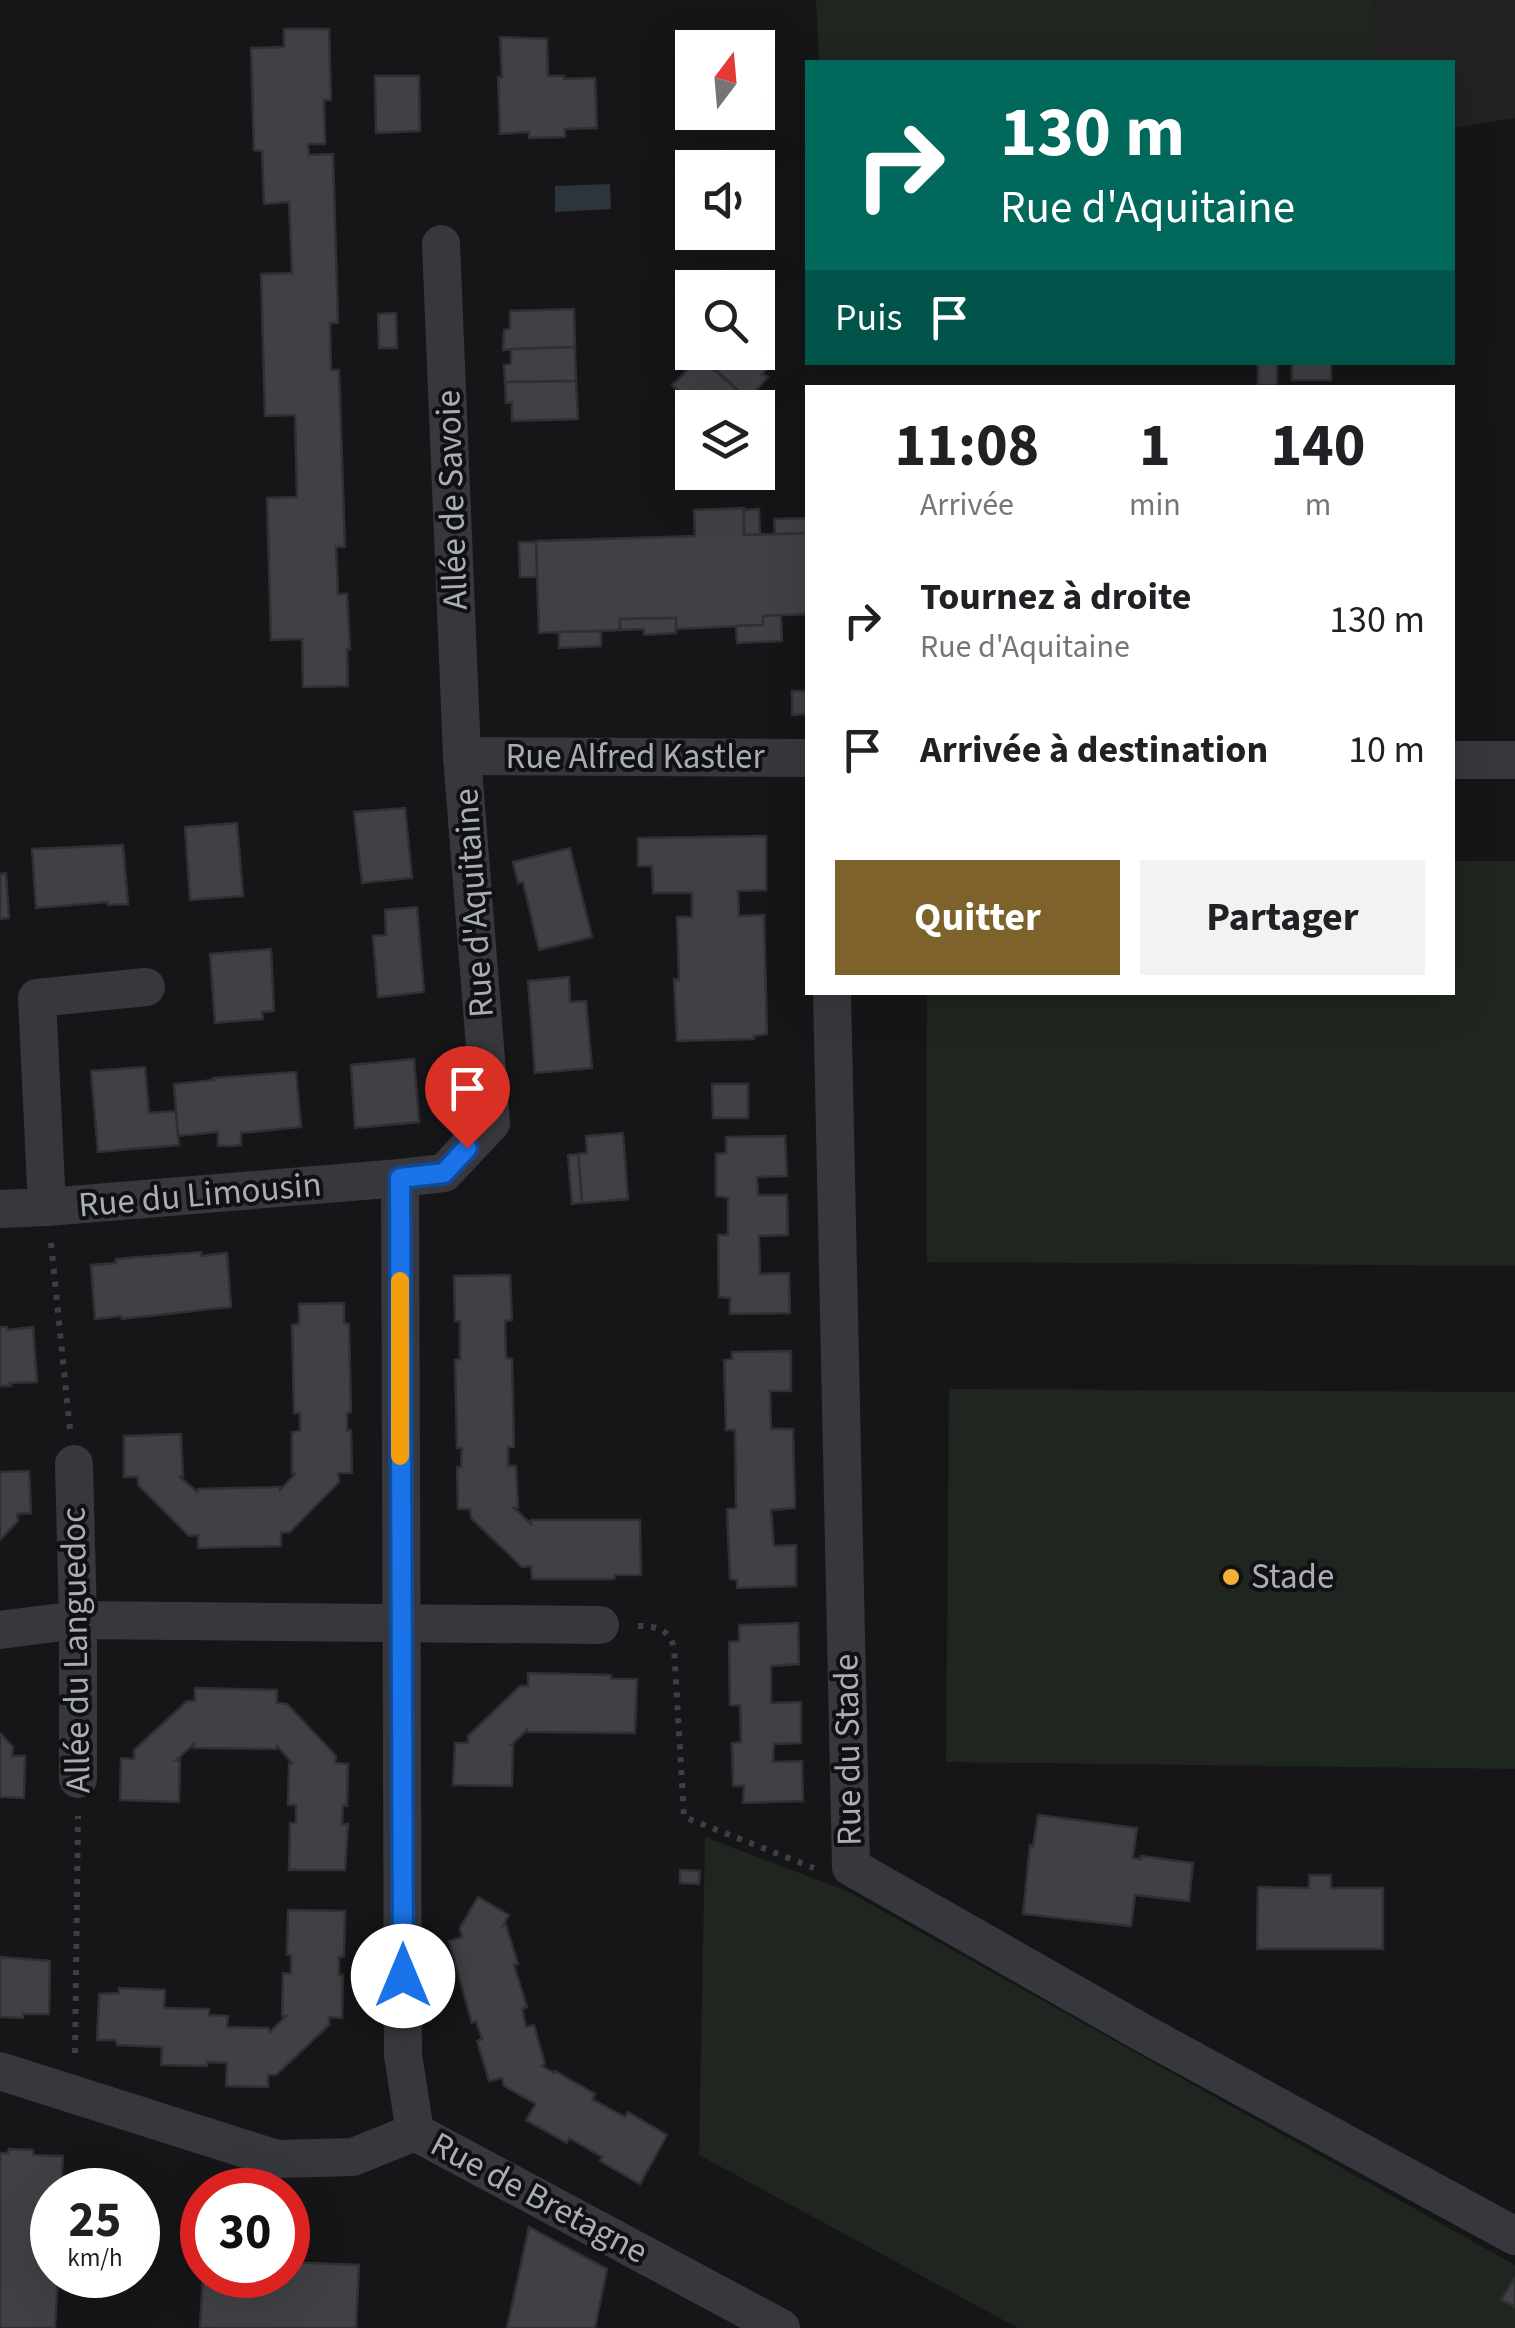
<!DOCTYPE html>
<html lang="fr">
<head>
<meta charset="utf-8">
<style>
	:root { --surface:#fff; --page:#f2f2f2; --text:#202124; --muted:#757577; --accent:#7e622b }
	body { margin:0; font-family:"Source Sans 3",sans-serif; background:var(--page); color:var(--text); height:100vh; display:flex; flex-direction:column; font-size:38px; white-space:nowrap }
	* { box-sizing:border-box; margin:0 }
	p { font-size:32px; color:var(--muted) }
	.icon { flex:none; width:55px; height:55px; fill:none; stroke:currentColor; stroke-width:2; stroke-linecap:round; stroke-linejoin:round }
	.map { position:relative; flex:1; overflow:hidden }
	.side { position:absolute; left:805px; top:385px; width:650px; height:610px; display:flex; flex-direction:column; background:var(--surface); border-radius:0px; box-shadow:0 10px 40px #0002 }
	.side>* { flex:none }
	.top-card { position:absolute; left:805px; top:60px; width:650px; height:305px; border-radius:0px; box-shadow:0 10px 40px #0002; background:#00695c; color:#fff; overflow:hidden }
	.needle { width:65px; rotate:16deg }
	.fabs { position:absolute; left:675px; top:30px; display:grid; gap:20px }
	.fabs a { display:grid; place-items:center; width:100px; height:100px; border-radius:0px; background:var(--surface); box-shadow:0 10px 40px #0002; font-size:50px }
	.speed { position:absolute; left:30px; top:2168px; display:flex; gap:20px; font-size:50px; font-weight:700; text-align:center }
	.speed>* { display:grid; place-content:center; width:130px; height:130px; border-radius:50%; background:var(--surface); box-shadow:0 10px 40px #0002; line-height:1 }
	.speed small { font-size:25px; font-weight:400 }
	.speed .limit { border:15px solid #d22; background:#fff; color:#111 }
	.pin { position:absolute; display:grid; place-items:center; width:85px; height:85px; color:#fff; margin:-102px -42px; border-radius:50% 50% 50% 0; rotate:-45deg; box-shadow:0 0 10px #0007 }
	.pin .icon { rotate:45deg }
	.me { position:absolute; width:110px; margin:-55px; rotate:0deg; stroke-linejoin:round; filter:drop-shadow(0 0 8px #0008) }
	.turn { display:flex; align-items:center; gap:35px; height:210px; padding:0 30px; font-size:45px }
	.turn .icon { width:130px; height:130px; stroke-width:2.5 }
	.turn b { display:block; font-size:70px; line-height:85px }
	.then { display:flex; align-items:center; height:95px; padding:0 30px; background:#0003; gap:20px; font-size:38px }
	.eta { display:flex; justify-content:space-evenly; align-items:center; height:170px; text-align:center }
	.eta b { font-size:60px; font-weight:700; line-height:70px }
	.primary-button { display:flex; gap:20px; margin-top:auto; padding:20px 30px }
	.primary-button a { flex:1; height:115px; border-radius:0px; background:var(--accent); color:#fff; font-size:40px; font-weight:700; line-height:115px; text-align:center }
	.primary-button a+a { background:var(--page); color:var(--text) }
	ul { padding:0; list-style:none }
	li { display:flex; align-items:center; gap:30px; height:130px; padding:0 30px }
	li div { flex:1 }
	li b { display:block; font-size:38px }
	li em { font-style:normal }
	.map>svg:first-child { display:block }
	.built { fill:#222225 }
	.green { fill:#1e261f }
	.water { fill:#2c353c }
	.building { fill:#404145; stroke:#303034; stroke-width:2.5 }
	.lines { fill:none; stroke-linecap:round; stroke-linejoin:round }
	.path { stroke:#3d3f44; stroke-width:6; stroke-dasharray:5 8; stroke-linecap:butt }
	.street { stroke:#37383d; stroke-width:38 }
	.route-casing { stroke:#114b97; stroke-width:25 }
	.route { stroke:#1a73e8; stroke-width:18 }
	.slow { stroke:#f59e0b; stroke-width:18 }
	.poi-dot { fill:#f2b134; stroke:#111113; stroke-width:4 }
	.labels { text-anchor:middle; dominant-baseline:central; stroke-width:8; stroke-linejoin:round; paint-order:stroke }
	.street-label { font-size:35px; fill:#a8adb8; stroke:#111113 }
	.poi-label { font-size:35px; fill:#a8adb8; stroke:#111113; text-anchor:start }
</style>
</head>
<body>
<div class="map">
<svg width="1515" height="2328" viewBox="0 0 1515 2328">
	<rect width="100%" height="100%" fill="#161618"/>
	<polygon class="built" points="1373,0 1515,0 1515,118 1453,128 1452,62 1378,62"/>
	<g class="green">
		<polygon points="816,0 1373,0 1378,62 819,62"/>
		<polygon points="1453,861 1515,861 1515,1266 927,1262 927,993 1452,992"/>
		<polygon points="949,1389 1515,1392 1515,1769 946,1762"/>
		<polygon points="705,1837 847,1891 1515,2265 1515,2328 1018,2328 699,2155"/>
	</g>
	<polygon class="water" points="610,184 611,209 555,212 555,186"/>
	<g class="building">
		<polygon points="284,29 329,29 331,100 324,100 325,144 308,144 309,155 333,154 338,323 330,323 331,370 339,370 345,547 336,547 338,594 347,594 350,649 347,649 348,686 303,687 302,639 271,640 267,498 297,497 295,415 265,416 261,274 292,273 289,202 264,204 262,151 254,150 251,48 284,47"/>
		<polygon points="500,37 547,39 548,76 564,76 564,79 595,78 597,128 565,129 565,137 529,138 529,132 500,134 498,77 502,77"/>
		<polygon points="375,76 419,76 420,131 376,133"/>
		<polygon points="574,309 575,347 503,350 504,330 510,329 510,311"/>
		<polygon points="396,313 397,348 379,348 378,314"/>
		<polygon points="575,347 576,381 505,382 504,365 511,364 511,349"/>
		<polygon points="692,351 748,399 740,408 696,408 672,385 687,371 681,365"/>
		<polygon points="696,352 758,352 771,364 762,374 768,377 748,399"/>
		<rect x="1258" y="362" width="19" height="23"/>
		<rect x="1292" y="362" width="39" height="18"/>
		<polygon points="576,381 578,419 512,421 512,402 506,403 505,382"/>
		<polygon points="744,508 744,535 808,533 808,614 763,616 763,625 676,629 676,618 620,619 620,630 539,633 536,541 695,536 694,510"/>
		<polygon points="759,509 760,534 744,535 744,510"/>
		<polygon points="808,518 808,533 775,534 774,519"/>
		<polygon points="519,542 536,542 537,577 520,577"/>
		<polygon points="781,615 782,641 737,643 736,626 763,625 763,616"/>
		<polygon points="676,618 676,633 644,635 644,629 620,630 620,619"/>
		<polygon points="601,631 601,646 559,648 559,632"/>
		<polygon points="792,691 806,691 806,714 792,715"/>
		<polygon points="405,808 412,878 362,883 354,812"/>
		<polygon points="237,823 243,896 190,900 185,827"/>
		<polygon points="766,836 766,890 738,891 739,916 764,915 767,1034 754,1036 754,1039 677,1041 674,979 679,980 677,917 692,917 692,893 653,893 652,866 638,866 638,838"/>
		<polygon points="123,845 128,904 108,905 108,902 36,908 32,849"/>
		<polygon points="570,848 592,937 539,950 523,882 518,883 513,862"/>
		<polygon points="6,873 9,918 0,919 0,874"/>
		<polygon points="417,907 424,992 378,997 373,936 386,935 385,910"/>
		<polygon points="271,949 274,1011 262,1012 263,1019 215,1023 210,954"/>
		<polygon points="569,977 570,1002 586,1001 592,1068 535,1073 528,981"/>
		<polygon points="414,1059 419,1122 355,1128 351,1065"/>
		<polygon points="145,1067 149,1113 176,1111 179,1145 98,1152 91,1071"/>
		<polygon points="296,1072 301,1127 241,1133 241,1145 231,1146 218,1146 218,1132 178,1136 174,1084 214,1080 213,1078"/>
		<polygon points="712,1084 748,1084 748,1118 713,1118"/>
		<polygon points="623,1133 628,1199 582,1203 578,1154 587,1153 586,1136"/>
		<polygon points="785,1136 787,1176 757,1177 758,1195 787,1195 788,1235 759,1236 760,1274 789,1273 790,1313 730,1314 730,1298 719,1297 718,1235 728,1235 728,1198 716,1196 716,1154 726,1153 726,1137"/>
		<polygon points="578,1154 582,1203 572,1204 568,1155"/>
		<polygon points="201,1252 201,1256 227,1253 231,1307 122,1319 121,1316 95,1319 91,1265 116,1263 116,1259"/>
		<polygon points="510,1275 512,1320 505,1321 506,1358 512,1359 514,1447 508,1447 508,1466 516,1466 518,1508 514,1508 531,1524 531,1520 640,1520 641,1575 615,1575 614,1579 532,1579 531,1566 522,1567 471,1518 470,1509 458,1509 457,1467 461,1467 462,1448 457,1448 455,1360 460,1359 460,1321 455,1321 454,1276"/>
		<polygon points="344,1303 344,1323 349,1324 351,1412 347,1413 347,1431 351,1430 352,1473 338,1473 339,1482 290,1532 281,1533 281,1546 198,1548 198,1535 189,1536 138,1485 138,1477 124,1477 124,1436 181,1434 183,1476 180,1477 197,1492 198,1489 280,1487 280,1490 295,1474 292,1473 292,1432 300,1431 300,1413 294,1413 292,1325 299,1324 299,1304"/>
		<polygon points="0,1327 7,1327 7,1330 33,1327 37,1382 10,1383 11,1386 0,1386"/>
		<polygon points="791,1351 791,1391 770,1391 771,1429 793,1429 795,1508 771,1510 774,1546 796,1545 796,1586 737,1588 737,1580 730,1579 727,1509 736,1508 735,1430 726,1430 724,1360 732,1359 732,1352"/>
		<polygon points="29,1471 31,1513 17,1514 18,1521 0,1540 0,1472"/>
		<polygon points="798,1623 799,1664 771,1666 771,1703 801,1702 801,1743 774,1744 773,1762 802,1761 803,1801 743,1803 744,1786 733,1786 732,1743 741,1742 740,1705 730,1705 729,1642 739,1641 739,1625"/>
		<polygon points="528,1673 611,1675 611,1679 637,1679 635,1733 527,1732 527,1730 511,1745 513,1746 512,1786 453,1785 455,1743 468,1743 468,1736 520,1686 528,1686"/>
		<polygon points="195,1688 277,1690 277,1703 287,1704 336,1756 335,1763 348,1764 347,1806 343,1805 342,1825 348,1824 345,1870 289,1870 290,1823 296,1823 296,1805 288,1805 289,1764 292,1763 277,1746 276,1749 194,1748 194,1744 176,1760 180,1760 179,1802 120,1800 121,1758 134,1759 134,1750 187,1701 195,1701"/>
		<polygon points="0,1733 13,1747 12,1756 25,1756 24,1798 0,1797"/>
		<polygon points="1038,1815 1137,1828 1133,1858 1141,1859 1141,1856 1193,1863 1189,1901 1135,1895 1131,1926 1023,1914 1030,1845 1033,1846"/>
		<polygon points="680,1870 700,1871 699,1884 680,1883"/>
		<polygon points="1309,1875 1331,1875 1331,1888 1383,1888 1383,1949 1257,1949 1258,1887 1309,1888"/>
		<polygon points="478,1897 509,1915 503,1926 506,1925 518,1964 514,1965 527,2007 522,2009 526,2027 534,2025 545,2064 542,2066 554,2073 555,2071 595,2094 592,2099 625,2117 628,2112 667,2135 640,2184 600,2161 602,2157 569,2138 567,2143 526,2120 536,2104 504,2086 502,2078 489,2081 477,2041 482,2039 476,2021 472,2023 449,1941 462,1937 460,1928"/>
		<polygon points="288,1910 345,1911 344,1957 339,1957 339,1975 343,1975 342,2018 329,2017 329,2025 276,2075 268,2075 268,2087 226,2086 227,2063 207,2062 207,2066 161,2065 162,2047 117,2045 116,2040 97,2040 99,1994 119,1993 119,1988 165,1990 164,2008 209,2009 209,2015 228,2016 227,2027 268,2028 270,2032 286,2016 282,2016 283,1973 291,1974 291,1955 287,1955"/>
		<polygon points="0,1957 50,1961 49,2014 23,2014 23,2018 0,2017"/>
		<polygon points="9,2149 33,2150 33,2155 63,2156 61,2190 52,2190 52,2275 58,2275 55,2328 0,2328 0,2153 8,2153"/>
		<polygon points="529,2227 607,2269 595,2328 507,2328"/>
		<polygon points="288,2262 359,2265 356,2328 200,2328 203,2275 288,2275"/>
		<polygon points="1515,2277 1515,2307 1501,2300"/>
	</g>
	<g class="lines">
		<g class="path">
			<polyline points="51,1243 70,1430"/>
			<path d="M638,1626c19,0 31,3 36,22l10,169 130,51"/>
			<polyline points="75,2053 78,1816"/>
		</g>
		<g class="street">
			<polyline points="462,756 808,758"/>
			<polyline points="1452,760 1515,760"/>
			<polyline points="832,992 851,1867 1143,2033 1515,2236"/>
			<polyline points="47,1207 37,998 146,987"/>
			<polyline points="0,1209 47,1207 400,1178"/>
			<polyline points="74,1464 78,1620 78,1779"/>
			<polyline points="0,1630 78,1620 600,1625"/>
			<polyline points="0,2071 277,2159 353,2157 415,2132 781,2328"/>
			<polyline points="415,2132 403,2055 400,1178 444,1173 491,1123 462,756 441,244"/>
		</g>
	</g>
	<g class="lines">
		<g class="route-casing">
			<polyline id="route" points="403,1976 400,1178 444,1173 467,1148"/>
		</g>
		<use href="#route" class="route"/>
		<polyline class="slow" points="400,1281 400,1456"/>
	</g>
	<circle class="poi-dot" cx="1231" cy="1577" r="10"/>
	<g class="labels">
		<g class="street-label">
			<text transform="translate(452 500) rotate(-92)">Allée de Savoie</text>
			<text x="635" y="757">Rue Alfred Kastler</text>
			<text transform="translate(474 903) rotate(-94)">Rue d'Aquitaine</text>
			<text transform="translate(200 1195) rotate(-5)">Rue du Limousin</text>
			<text transform="translate(76 1650) rotate(-91)">Allée du Languedoc</text>
			<text transform="translate(848 1750) rotate(-91)">Rue du Stade</text>
			<text transform="translate(539 2198) rotate(28)">Rue de Bretagne</text>
		</g>
		<g class="poi-label">
			<text x="1251" y="1577">Stade</text>
		</g>
	</g>
</svg>
<div class="fabs">
<a><svg class="needle" viewBox="-14 -14 28 28"><path d="M0-13l5 13h-10z" fill="#e53935"/><path d="M0 13l5-13h-10z" fill="#757577"/></svg></a>
<a><svg class="icon" aria-label="sound" viewBox="0 0 24 24"><path d="M4 9h4l5-4v14l-5-4H4zM17 9q2 3 0 6"/></svg></a>
<a><svg class="icon" aria-label="search" viewBox="0 0 24 24"><circle cx="10" cy="10" r="6"/><path d="M15 15l6 6"/></svg></a>
<a><svg class="icon" aria-label="layers" viewBox="0 0 24 24"><path d="M12 4l9 5-9 5-9-5zM3 14l9 5 9-5"/></svg></a>
</div>
<div class="speed"><div>25<small>km/h</small></div><div class="limit">30</div></div>
<div class="pin" style="left:467px;top:1148px;background:#d93025"><svg class="icon" aria-label="arrive" viewBox="0 0 24 24"><path d="M6 21V4h12l-3 4 3 4H6"/></svg></div>
<svg class="me" style="left:403px;top:1976px" viewBox="-20 -20 40 40"><circle r="19" fill="#fff"/><path d="M0-13L10 11 0 6-10 11z" fill="#1a73e8"/></svg>
<div class="top-card">
<div class="turn"><svg class="icon" aria-label="right" viewBox="0 0 24 24"><path d="M7 20v-9h11M14 6l5 5-5 5"/></svg><div><b>130 m</b>Rue d'Aquitaine</div></div>
<div class="then">Puis<svg class="icon" aria-label="arrive" viewBox="0 0 24 24"><path d="M6 21V4h12l-3 4 3 4H6"/></svg></div>
</div>
<section class="side">
<div class="eta">
<div><b>11:08</b><p>Arrivée</p></div>
<div><b>1</b><p>min</p></div>
<div><b>140</b><p>m</p></div>
</div>
<ul>
<li><svg class="icon" aria-label="right" viewBox="0 0 24 24"><path d="M7 20v-9h11M14 6l5 5-5 5"/></svg><div><b>Tournez à droite</b><p>Rue d'Aquitaine</p></div><em>130 m</em></li>
<li><svg class="icon" aria-label="arrive" viewBox="0 0 24 24"><path d="M6 21V4h12l-3 4 3 4H6"/></svg><div><b>Arrivée à destination</b></div><em>10 m</em></li>
</ul>
<div class="primary-button"><a>Quitter</a><a>Partager</a></div>
</section>
</div>
</body>
</html>
